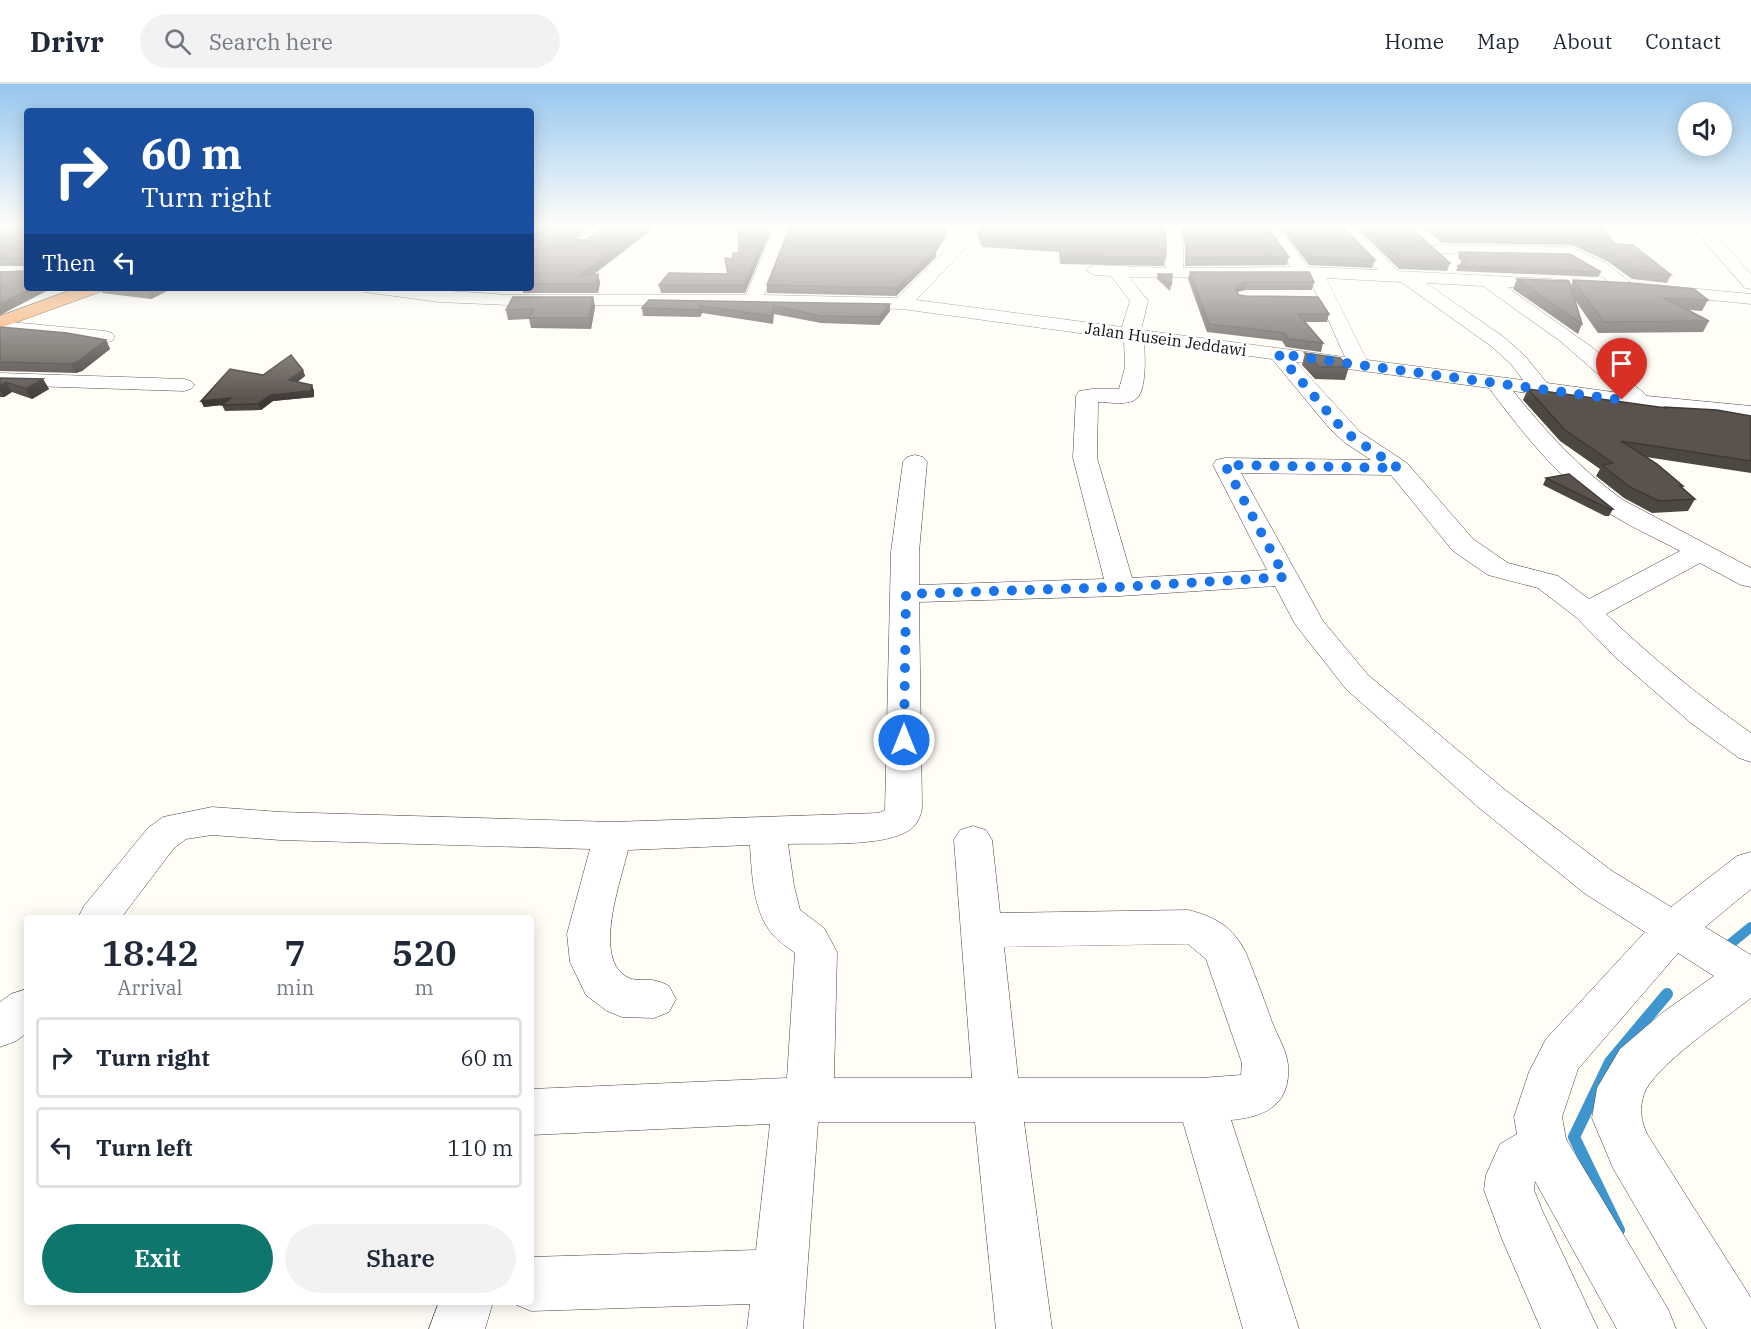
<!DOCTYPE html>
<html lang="en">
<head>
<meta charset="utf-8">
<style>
	:root { --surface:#fff; --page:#f2f2f3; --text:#1f2937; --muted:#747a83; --line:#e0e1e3; --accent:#0f766e }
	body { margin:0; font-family:"IBM Plex Serif",serif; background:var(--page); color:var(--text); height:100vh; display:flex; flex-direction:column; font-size:22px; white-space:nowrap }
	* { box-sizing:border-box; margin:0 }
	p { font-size:20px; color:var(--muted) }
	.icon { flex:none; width:33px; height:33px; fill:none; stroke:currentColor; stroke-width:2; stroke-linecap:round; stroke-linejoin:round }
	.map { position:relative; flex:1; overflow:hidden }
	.drawer { position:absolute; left:24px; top:831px; width:510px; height:390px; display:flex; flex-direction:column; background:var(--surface); border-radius:6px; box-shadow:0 3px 15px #0003 }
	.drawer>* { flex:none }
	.top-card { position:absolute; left:24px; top:24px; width:510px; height:183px; border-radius:6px; box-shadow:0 3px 15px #0003; background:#1a4fa0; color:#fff; overflow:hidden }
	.tools { position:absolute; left:1678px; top:18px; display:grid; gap:12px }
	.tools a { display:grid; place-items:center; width:54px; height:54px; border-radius:50%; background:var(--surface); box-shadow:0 3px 15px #0003; font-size:30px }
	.pin { position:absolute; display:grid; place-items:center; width:51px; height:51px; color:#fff; margin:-62px -26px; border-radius:50% 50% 50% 0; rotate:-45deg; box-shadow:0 0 6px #0007 }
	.pin .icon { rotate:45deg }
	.me { position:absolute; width:66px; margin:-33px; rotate:0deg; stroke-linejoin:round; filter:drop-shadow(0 0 4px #0008) }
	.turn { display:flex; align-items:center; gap:21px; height:126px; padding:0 18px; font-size:27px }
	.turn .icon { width:78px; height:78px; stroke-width:2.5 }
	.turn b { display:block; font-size:42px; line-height:51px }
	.then { display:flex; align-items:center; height:57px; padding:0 18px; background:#0003; gap:12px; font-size:22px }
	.eta { display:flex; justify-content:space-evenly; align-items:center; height:102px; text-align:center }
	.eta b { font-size:36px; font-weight:600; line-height:42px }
	.cta { display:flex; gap:12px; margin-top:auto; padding:12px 18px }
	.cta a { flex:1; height:69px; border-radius:36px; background:var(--accent); color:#fff; font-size:24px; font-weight:600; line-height:69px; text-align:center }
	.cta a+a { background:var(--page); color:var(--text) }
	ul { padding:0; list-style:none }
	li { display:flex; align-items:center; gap:18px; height:81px; margin:0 12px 9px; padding:0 6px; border:3px solid var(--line); border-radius:6px }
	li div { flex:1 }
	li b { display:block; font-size:22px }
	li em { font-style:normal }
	header { display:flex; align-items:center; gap:36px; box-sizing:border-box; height:84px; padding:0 30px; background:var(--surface); border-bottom:2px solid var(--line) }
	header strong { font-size:28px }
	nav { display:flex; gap:33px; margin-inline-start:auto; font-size:21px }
	.search { width:420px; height:54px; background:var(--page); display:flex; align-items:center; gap:15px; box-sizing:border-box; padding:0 21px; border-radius:33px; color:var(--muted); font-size:22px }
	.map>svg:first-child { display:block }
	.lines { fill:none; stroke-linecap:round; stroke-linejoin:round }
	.stream-far1 { stroke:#3f96cf; stroke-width:10 }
	.stream { stroke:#3f96cf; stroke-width:12 }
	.minor-casing { stroke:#444; stroke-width:1 }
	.highway-casing { stroke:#222; stroke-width:1 }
	.minor { fill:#fff; fill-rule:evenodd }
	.highway { fill:#f5a25d; fill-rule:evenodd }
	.wall { fill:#4d4742 }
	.shaded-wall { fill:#3f3936 }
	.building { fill:#5a524d; stroke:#3f3936; stroke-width:1.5 }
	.route { stroke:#1a73e8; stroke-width:10; stroke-dasharray:0 18 }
	.labels { text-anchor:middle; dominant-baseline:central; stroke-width:6; stroke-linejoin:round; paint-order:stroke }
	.far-street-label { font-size:16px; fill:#111; stroke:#fff }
</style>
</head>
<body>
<header>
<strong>Drivr</strong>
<div class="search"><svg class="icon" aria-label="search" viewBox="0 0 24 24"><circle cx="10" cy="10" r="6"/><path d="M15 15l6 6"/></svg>Search here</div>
<nav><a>Home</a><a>Map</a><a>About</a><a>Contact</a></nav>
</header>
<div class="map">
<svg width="1751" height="1245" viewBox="0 0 1751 1245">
	<rect width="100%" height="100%" fill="#fffdf5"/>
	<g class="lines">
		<polyline class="stream-far1" points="1724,865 1751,843"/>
		<polyline class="stream" points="1619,1146 1574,1053 1610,978 1667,910"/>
		<g class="minor-casing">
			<g id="minor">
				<polygon points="592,143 610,143 587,162 575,162 573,159"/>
				<path d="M771,143h16l1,7 -24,61 133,3 72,-71h17l-70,73 206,27 8,-26 -19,-25 -17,-1 -8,-5 8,-5 72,3 1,-23 -4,-18h16l4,18v23l108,-1 -28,-39 15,-1 30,40 70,3 -42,-43h17l45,44 169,9 3,4 -3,4 -6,1 -54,-2 86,61 54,48 104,10v14l-110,-11 -128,-18c33,41 67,78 110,109l128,68v19l-10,-2 -41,-22 -94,51c45,43 94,83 145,119v29l-12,-4 -48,-35 -77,-67 -37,-38 -39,-30 -50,-13 -35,-24 -62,-76 -150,-2 82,148 45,54 136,114 108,82 59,36 66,-51 14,-4v37l-46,38 46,28v43c-24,19 -98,69 -107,96 -5,15 -3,26 3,40l104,164v31h-44l-94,-161 -21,-50 5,-30 23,-39 42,-36 52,-37 -36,-23 -100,116 -16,48 4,22 102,170 8,20h-59l-82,-148 -1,9 8,20 56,119h-57l-39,-90 -18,-49 2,-15 14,-31 17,-10 -3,-17 15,-45 17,-33 99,-107 -61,-39 -106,-86 -132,-118 -51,-65 -20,-38 -155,10 -201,6 3,206c-1,8 -6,19 -14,23 -26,16 -89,12 -120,13l6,42 6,24 24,18 13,24 -3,126h138l-18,-238 6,-10 13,-4 13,4 6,10 8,73 188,-3c28,7 45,17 58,43 9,23 18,46 26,69 5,13 15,29 16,43 3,40 -23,52 -57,55l68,209h-56l-60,-207h-159l28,207h-56l-21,-207h-157l-15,207h-56l3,-25 -219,7 -19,-8 19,-1v-45l225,-7 14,-126 -239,11v-46l256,-11 8,-125c-7,-6 -16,-11 -22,-18 -20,-23 -21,-60 -23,-90l-122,5c-7,31 -37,111 1,128 6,3 16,1 23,2 6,1 12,3 17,6l7,13 -7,13 -15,6 -32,-1 -15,-6 -21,-16 -16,-33 -3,-28 23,-85 -310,-9 -68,-5 -26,4 -12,9 -53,70h-43l6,-12 64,-78 15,-11 49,-10 68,5 332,10 267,-9 6,-3 6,-258 12,-90 4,-5 8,-2 8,2 4,5 -8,90v33l185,-6 -31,-121 3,-62 3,-5 13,-2h27l6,-22 -1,-28 -222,-30 -159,-4h-234l-70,-3 -74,-10 -3,-4h45l102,7h237l26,-61zM1129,193h180l36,80 -204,-27 7,-29zM1326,194l75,4 90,64 20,18 12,16 -156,-20zM1426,199l57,3 77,55 60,52 -73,-10 -22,-27 -20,-18zM1144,258l128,17 58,70 14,13 27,18 -146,-2 -9,2 -3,5 54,105 -135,8 -35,-120 1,-56c11,0 29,4 38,-3 11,-8 9,-45 8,-57zM1296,278l193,26c33,44 68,89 114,121 23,16 51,28 77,42l-91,48 -31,-23 -50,-13 -35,-24 -66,-76 -47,-31zM1188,860l18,15 36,104 -1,12 -40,3h-183l-14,-131z"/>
				<polygon points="1692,143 1709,143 1751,190 1751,205 1745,204"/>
				<polygon points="1437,161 1571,163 1606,179 1635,202 1632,206 1620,206 1594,187 1568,173 1431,169 1429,166 1431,163"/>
				<polygon points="1657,201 1751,210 1751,220 1651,210 1648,206 1651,202"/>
				<polygon points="0,237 105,247 112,249 115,253 112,257 105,259 0,249"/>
				<polygon points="0,289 184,295 191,297 195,301 191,305 184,307 0,301"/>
				<polygon points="27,905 27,949 16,957 0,963 0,918 11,910"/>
				<polygon points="439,1218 493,1218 485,1245 429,1245"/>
			</g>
		</g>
		<g class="highway-casing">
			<polygon id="highway" points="77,204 103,204 100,208 0,244 0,232"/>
		</g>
		<use href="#minor" class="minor"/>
		<use href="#highway" class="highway"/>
	</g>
	<g class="wall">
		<polygon points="0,143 52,204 0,231 0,188 24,187 25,182 0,182"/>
		<polygon points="602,143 655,143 593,191 598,190 600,199 598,209 523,209 523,207 504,206 503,204 531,204 531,144 574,156 587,156"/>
		<polygon points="769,143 770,150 745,209 661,209 659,201 727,189 725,174 732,175"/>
		<polygon points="789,143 939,143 947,144 947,151 936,168 936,173 896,212 767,209 767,201"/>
		<polygon points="1180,143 1267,143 1289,173 1287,181 1185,182 1185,161"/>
		<polygon points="1280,143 1343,143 1375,176 1372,184 1309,181"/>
		<polygon points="1356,143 1410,143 1450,179 1447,187 1399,185"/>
		<polygon points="1422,143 1601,143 1615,160 1671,191 1667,199 1632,195 1607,177 1572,161 1442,159"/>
		<polygon points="979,147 1165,174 1164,182 1060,180 1059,168 982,163 978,154"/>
		<polygon points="1459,168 1601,188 1598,193 1456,187 1458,182 1462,179 1458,173"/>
		<polygon points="1190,188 1314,198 1312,206 1245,206 1237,208 1239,211 1329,230 1327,238 1305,238 1323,259 1321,268 1286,263 1282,257 1207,248 1188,195"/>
		<polygon points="1158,190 1172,190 1170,207 1157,195"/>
		<polygon points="1517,195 1571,202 1573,196 1708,216 1702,227 1688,226 1709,237 1703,248 1598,249 1575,216 1582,240 1578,250 1513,205"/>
		<polygon points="100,204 183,204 179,206 171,205 151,215 102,209"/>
		<polygon points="593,213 595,223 591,245 531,244 529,235 508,236 506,226"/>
		<polygon points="649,216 890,227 879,241 821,239 774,230 773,240 702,229 700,233 643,232 642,224"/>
		<polygon points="0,243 106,256 110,265 82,287 76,289 0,287"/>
		<polygon points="1305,269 1349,283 1345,296 1315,295 1302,281"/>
		<polygon points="303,286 305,292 297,298 312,301 314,307 314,313 273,317 261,326 225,327 222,321 204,323 201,317 263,291"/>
		<polygon points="0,294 43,295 49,305 32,315 12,308 4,313 0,313"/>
		<polygon points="1528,305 1664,324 1665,323 1751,332 1751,389 1646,373 1683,402 1682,403 1695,415 1688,427 1652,429 1624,414 1596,392 1600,385 1560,357 1523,316"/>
		<polygon points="1546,394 1613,425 1609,432 1605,432 1543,401"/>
	</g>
	<g class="shaded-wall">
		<polygon points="578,143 589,143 572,157 570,150"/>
		<polygon points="644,143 655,143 581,200 579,192"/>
		<polygon points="769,143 770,150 745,209 744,201"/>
		<polygon points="947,144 947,151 936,168 936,173 896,212 896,204 936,161"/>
		<polygon points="598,190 600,199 598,209 596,200"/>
		<polygon points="1246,198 1245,206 1237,208 1235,205 1239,200"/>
		<polygon points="32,204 52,204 0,231 0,220"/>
		<polygon points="151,204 171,204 171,205 151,215 147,206"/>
		<polygon points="593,213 595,223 591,245 589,234"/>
		<polygon points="890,220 890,227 879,241 879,233"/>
		<polygon points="701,222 702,229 700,233 699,226"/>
		<polygon points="106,256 110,265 82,287 76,289 71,280"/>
		<polygon points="303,286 305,292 291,303 289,296"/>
		<polygon points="43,295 49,305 32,315 26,305"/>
		<polygon points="6,298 12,308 4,313 0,307 0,302"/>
		<polygon points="312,301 314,307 314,313 273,317 261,326 258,320 270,311"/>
		<polygon points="231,314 222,321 204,323 201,317"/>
	</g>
	<g class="building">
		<polygon points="0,143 27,143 27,204 32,204 0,220 0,188 24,187 25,176 23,174 0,174"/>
		<polygon points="535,143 578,143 570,150 572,155 587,156 602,143 644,143 579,192 598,190 596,200 531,200 531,144"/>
		<polygon points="738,143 769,143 744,201 659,201 669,189 728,190 725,174 732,175 733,169 739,169"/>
		<polygon points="790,143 939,143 947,144 936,161 936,166 896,204 767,201"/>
		<polygon points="982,143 1164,143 1166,154 1165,174 1061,172 1060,161 982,155 979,147"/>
		<polygon points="1183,143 1267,143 1289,173 1187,174 1187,153"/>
		<polygon points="1287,143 1343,143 1375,176 1311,173"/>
		<polygon points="1365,143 1410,143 1450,179 1401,177"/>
		<polygon points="1434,143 1601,143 1615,160 1633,161 1671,191 1636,187 1610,169 1575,153 1444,151"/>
		<polygon points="1459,168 1570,170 1601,188 1458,182 1466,176"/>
		<polygon points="1190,188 1309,188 1314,198 1246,198 1239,200 1235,205 1239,211 1246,212 1318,213 1329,230 1298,230 1323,259 1288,255 1284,249 1209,240"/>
		<polygon points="1158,190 1172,190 1171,201"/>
		<polygon points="1517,195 1569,197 1582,240"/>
		<polygon points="1573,196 1631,199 1694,205 1708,216 1664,214 1709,237 1604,238"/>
		<polygon points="130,204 151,204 147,206"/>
		<polygon points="513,213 593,213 589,234 528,234 534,225 506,226"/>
		<polygon points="649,216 890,220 879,233 821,232 774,222 772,232 701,222 699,226 642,224"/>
		<polygon points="0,243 67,249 106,256 77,278 71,280 0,278"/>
		<polygon points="1305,269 1340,274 1349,283 1319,283"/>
		<polygon points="291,271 303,286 289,296 312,301 311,307 270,311 258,320 222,321 231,314 201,317 230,285 263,291"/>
		<polygon points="0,294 43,295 26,305 6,298 0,302"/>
		<polygon points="1528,305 1666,324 1665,323 1717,326 1751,332 1751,377 1621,357 1657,380 1683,402 1680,402 1695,415 1659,417 1630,403 1602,381 1613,379 1565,346"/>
		<polygon points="1569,390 1613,425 1609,425 1546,394"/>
	</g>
	<linearGradient id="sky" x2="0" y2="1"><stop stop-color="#95c6ee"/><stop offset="0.45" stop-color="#fffefa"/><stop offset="1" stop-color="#fffefa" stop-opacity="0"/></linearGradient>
	<rect width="1751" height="317" fill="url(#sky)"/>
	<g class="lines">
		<polyline class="route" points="904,656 906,510 1120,503 1285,493 1225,381 1398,384 1352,353 1338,340 1278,270 1622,316"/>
	</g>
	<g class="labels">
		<g class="far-street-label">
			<text transform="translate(1166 255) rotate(8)">Jalan Husein Jeddawi</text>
		</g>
	</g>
</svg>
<div class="tools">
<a><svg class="icon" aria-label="sound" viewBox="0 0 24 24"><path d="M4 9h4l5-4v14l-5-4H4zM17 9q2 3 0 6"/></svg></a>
</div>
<div class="pin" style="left:1622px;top:316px;background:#d93025"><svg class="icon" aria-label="arrive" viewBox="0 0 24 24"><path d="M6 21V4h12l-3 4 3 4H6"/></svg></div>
<svg class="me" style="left:904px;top:656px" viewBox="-20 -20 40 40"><circle r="17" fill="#1a73e8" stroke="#fff" stroke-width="3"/><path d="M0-11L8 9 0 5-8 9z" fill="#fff"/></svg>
<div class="top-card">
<div class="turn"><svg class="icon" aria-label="right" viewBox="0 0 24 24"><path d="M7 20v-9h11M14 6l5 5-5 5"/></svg><div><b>60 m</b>Turn right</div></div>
<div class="then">Then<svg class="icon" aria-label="left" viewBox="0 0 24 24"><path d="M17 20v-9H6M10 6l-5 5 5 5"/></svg></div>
</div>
<section class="drawer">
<div class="eta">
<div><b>18:42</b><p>Arrival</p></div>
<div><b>7</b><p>min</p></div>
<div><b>520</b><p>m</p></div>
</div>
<ul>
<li><svg class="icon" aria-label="right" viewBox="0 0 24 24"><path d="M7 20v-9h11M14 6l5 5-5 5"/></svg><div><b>Turn right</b></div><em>60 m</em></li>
<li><svg class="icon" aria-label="left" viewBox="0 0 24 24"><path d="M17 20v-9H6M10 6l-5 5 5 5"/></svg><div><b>Turn left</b></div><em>110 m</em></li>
</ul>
<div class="cta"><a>Exit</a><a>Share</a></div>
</section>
</div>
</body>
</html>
